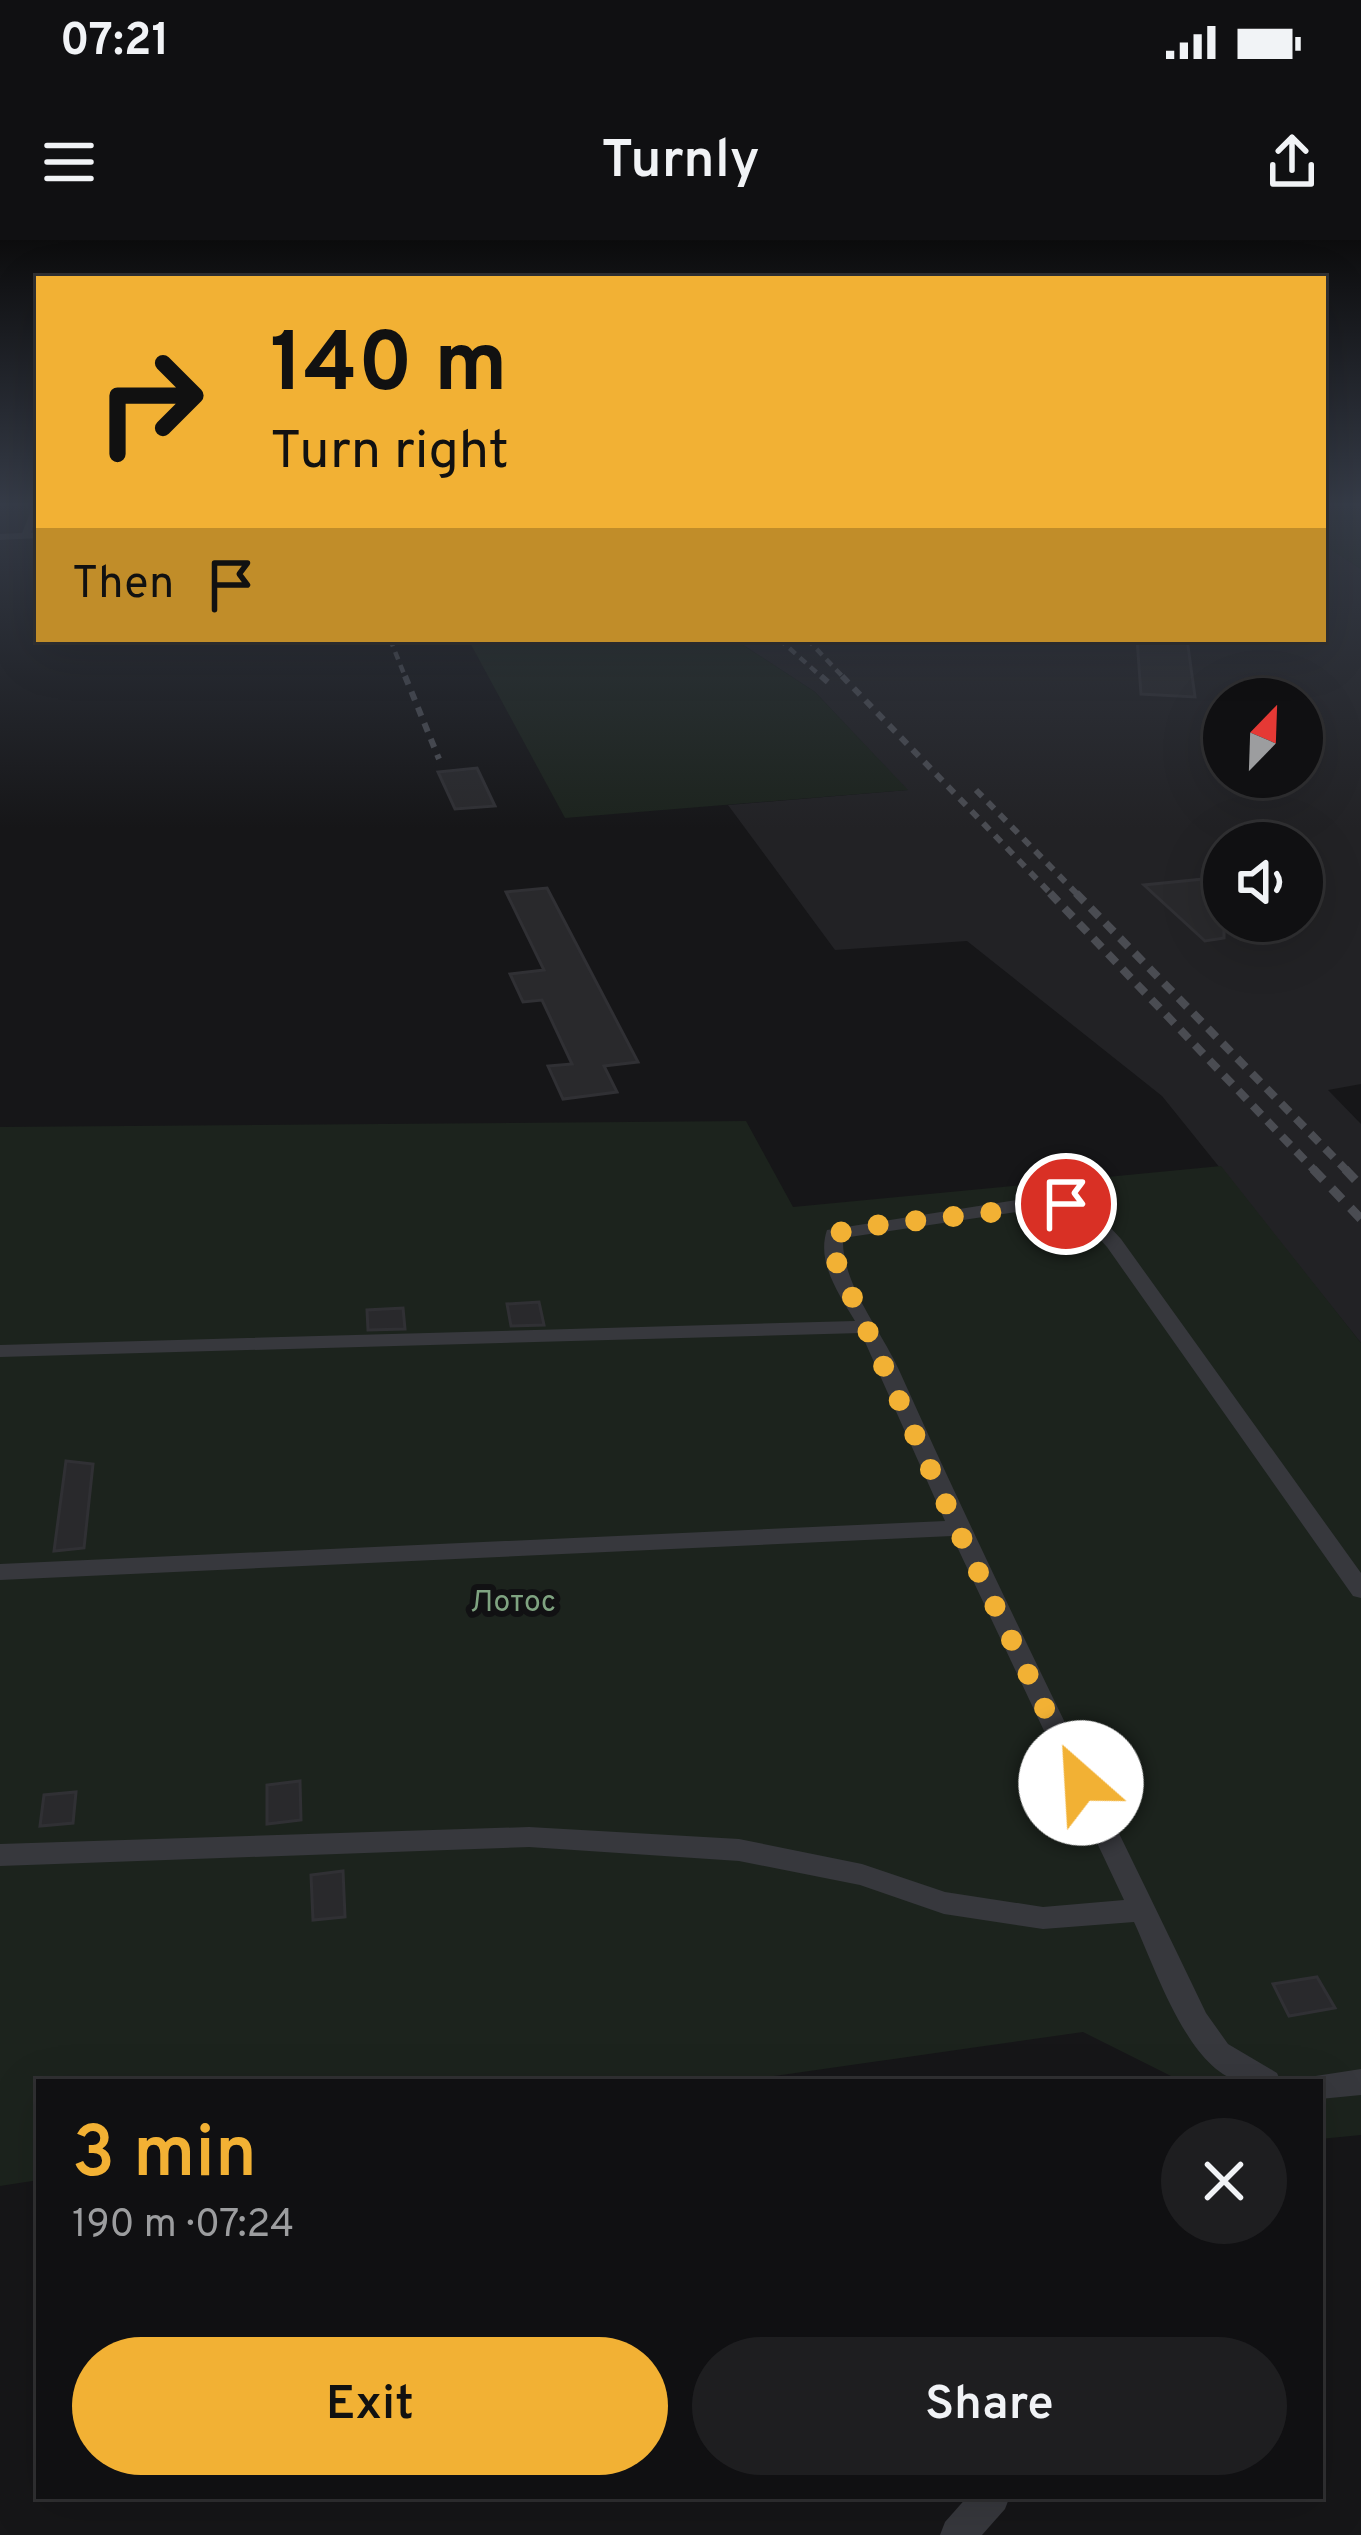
<!DOCTYPE html>
<html lang="en">
<head>
<meta charset="utf-8">
<style>
	:root { --surface:#101012; --page:#1e1e20; --text:#f1f3f6; --muted:#9c9d9f; --line:#303032; --accent:#f2b134 }
	body { margin:0; font-family:Overpass,sans-serif; background:var(--page); color:var(--text); height:100vh; display:flex; flex-direction:column; font-size:45px; white-space:nowrap }
	* { box-sizing:border-box; margin:0 }
	p { font-size:39px; color:var(--muted) }
	.icon { flex:none; width:66px; height:66px; fill:none; stroke:currentColor; stroke-width:2; stroke-linecap:round; stroke-linejoin:round }
	.map { position:relative; flex:1; overflow:hidden }
	.sheet { position:absolute; left:36px; top:1839px; width:1287px; height:420px; display:flex; flex-direction:column; background:var(--surface); border-radius:0px; box-shadow:0 12px 48px #0002,0 0 0 3px var(--line) }
	.sheet>* { flex:none }
	.top-card { position:absolute; left:36px; top:36px; width:1290px; height:366px; border-radius:0px; box-shadow:0 12px 48px #0002,0 0 0 3px var(--line); background:#f2b134; color:#111; overflow:hidden }
	.needle { width:78px; rotate:23deg }
	.tools { position:absolute; left:1203px; top:438px; display:grid; gap:24px }
	.tools a { display:grid; place-items:center; width:120px; height:120px; border-radius:50%; background:var(--surface); box-shadow:0 12px 48px #0002,0 0 0 3px var(--line); font-size:60px }
	.pin { position:absolute; display:grid; place-items:center; width:102px; height:102px; color:#fff; margin:-51px; border:6px solid #fff; border-radius:50%; box-shadow:0 3px 12px #0007 }
	.me { position:absolute; width:132px; margin:-66px; rotate:334deg; stroke-linejoin:round; filter:drop-shadow(0 0 9px #0008) }
	.turn { display:flex; align-items:center; gap:42px; height:252px; padding:0 36px; font-size:54px }
	.turn .icon { width:156px; height:156px; stroke-width:2.5 }
	.turn b { display:block; font-size:84px; line-height:102px }
	.then { display:flex; align-items:center; height:114px; padding:0 36px; background:#0003; gap:24px; font-size:45px }
	.round { display:grid; place-items:center; flex:none; width:126px; height:126px; border-radius:63px; background:var(--page) }
	.head { display:flex; align-items:center; justify-content:space-between; height:204px; padding:0 36px }
	h1 { font-size:72px; font-weight:600; line-height:90px; color:var(--accent) }
	.action { display:flex; gap:24px; margin-top:auto; padding:24px 36px }
	.action a { flex:1; height:138px; border-radius:72px; background:var(--accent); color:#111; font-size:48px; font-weight:600; line-height:138px; text-align:center }
	.action a+a { background:var(--page); color:var(--text) }
	.status { display:flex; justify-content:space-between; align-items:center; height:84px; padding:0 60px; background:var(--surface); direction:ltr }
	.status svg { height:33px; fill:currentColor }
	header { display:flex; justify-content:space-between; align-items:center; height:156px; padding:0 36px; background:var(--surface); font-size:54px; font-weight:600 }
	.map>svg:first-child { display:block }
	.built { fill:#222225; fill-rule:evenodd }
	.green { fill:#1c231d }
	.building { fill:#29292c; stroke:#303034; stroke-width:3 }
	.lines { fill:none; stroke-linecap:round; stroke-linejoin:round }
	.lane { fill:#37383d; fill-rule:evenodd }
	.rail-far3 { stroke:#4a4c52; stroke-width:4.5; stroke-dasharray:8 6; stroke-linecap:butt }
	.rail-far2 { stroke:#4a4c52; stroke-width:6; stroke-dasharray:9 8; stroke-linecap:butt }
	.rail-far1 { stroke:#4a4c52; stroke-width:8; stroke-dasharray:12 9; stroke-linecap:butt }
	.rail { stroke:#4a4c52; stroke-width:9; stroke-dasharray:15 12; stroke-linecap:butt }
	.route { stroke:#f2b134; stroke-width:21; stroke-dasharray:0 37.8 }
	.labels { text-anchor:middle; dominant-baseline:central; stroke-width:12; stroke-linejoin:round; paint-order:stroke }
	.park-label { font-size:30px; fill:#7fa381; stroke:#111113 }
</style>
</head>
<body>
<div class="status"><b>07:21</b><svg viewBox="0 0 49 12"><path d="M0 12V9h3v3zM5 12V6h3v6zM10 12V3h3v9zM15 12V0h3v12zM26 1h20v11H26zM47 4h2v5h-2z"/></svg></div>
<header><svg class="icon" aria-label="menu" viewBox="0 0 24 24"><path d="M4 6h16M4 12h16M4 18h16"/></svg>Turnly<svg class="icon" aria-label="share" viewBox="0 0 24 24"><path d="M12 15V3M7 8l5-5 5 5M5 13v7h14v-7"/></svg></header>
<div class="map">
<svg width="1361" height="2295" viewBox="0 0 1361 2295">
	<rect width="100%" height="100%" fill="#161618"/>
	<path class="built" d="M1323,304l38,25v515l-33,6 33,34v219l-199,-247 -195,-155 -132,9 -107,-145 179,-15 -92,-98 -81,-53h589zM1224,459h78v78h-78zM1224,603h78v78h-78z"/>
	<g class="green">
		<polygon points="1323,266 1361,266 1361,329 1323,304"/>
		<polygon points="468,399 734,399 815,452 908,550 565,578"/>
		<polygon points="746,881 793,967 1221,926 1361,1103 1361,1895 1320,1899 1320,1842 1183,1842 1083,1792 733,1842 39,1842 39,1940 0,1946 0,887"/>
	</g>
	<g class="building">
		<polygon points="1137,399 1187,399 1195,457 1141,454"/>
		<polygon points="477,528 495,566 455,569 438,532"/>
		<polygon points="1224,637 1224,698 1205,701 1144,645"/>
		<polygon points="547,648 638,822 604,826 617,852 563,859 548,826 572,824 542,760 523,762 510,734 544,730 506,652"/>
		<polygon points="539,1062 544,1085 511,1086 507,1064"/>
		<polygon points="403,1068 405,1089 368,1090 367,1070"/>
		<polygon points="66,1221 93,1224 84,1308 54,1311"/>
		<polygon points="300,1541 301,1580 267,1584 267,1545"/>
		<polygon points="76,1552 73,1583 40,1586 44,1555"/>
		<polygon points="343,1631 345,1677 313,1680 311,1635"/>
		<polygon points="1317,1737 1335,1768 1289,1776 1273,1744"/>
	</g>
	<g class="lines">
		<g class="lane">
			<polygon points="33,266 39,266 31,293 39,292 39,298 0,300 0,294 22,293"/>
			<path d="M1036,957c37,3 61,14 85,42l240,334v25l-8,-2 -246,-349c-20,-24 -39,-36 -71,-38l-193,29c-2,45 38,92 56,132 97,217 205,430 307,643l22,31 49,29 4,9c-12,0 -26,2 -38,0 -54,-9 -88,-115 -109,-160l-91,7 -99,-15 -84,-29 -121,-24 -210,-14 -529,19v-22l529,-17 210,12 123,25 83,28 98,15 81,-7 -172,-364 -952,44v-16l945,-43 -84,-188 -861,24v-12l855,-24c-16,-27 -39,-59 -28,-91z"/>
			<polygon points="1361,1829 1361,1855 1320,1859 1320,1842 1307,1842 1309,1837"/>
			<polygon points="968,2256 1010,2256 1005,2269 982,2295 940,2295 945,2282"/>
		</g>
		<g class="rail-far3">
			<polyline points="390,399 406,439"/>
			<polyline points="779,399 824,439"/>
			<polyline points="807,399 845,439"/>
		</g>
		<g class="rail-far2">
			<polyline points="405,436 439,519"/>
			<polyline points="821,436 829,443"/>
			<polyline points="842,436 1053,656"/>
			<polyline points="976,550 1079,656"/>
		</g>
		<g class="rail-far1">
			<polyline points="1050,653 1316,932"/>
			<polyline points="1076,653 1348,932"/>
		</g>
		<g class="rail">
			<polyline points="1313,929 1361,979"/>
			<polyline points="1345,929 1361,946"/>
		</g>
	</g>
	<linearGradient id="sky" x2="0" y2="1"><stop stop-color="#0c0c0d"/><stop offset="0.45" stop-color="#363c48"/><stop offset="1" stop-color="#363c48" stop-opacity="0"/></linearGradient>
	<rect width="1361" height="588" fill="url(#sky)"/>
	<g class="lines">
		<polyline class="route" points="1066,964 860,987 834,994 831,1010 957,1288 1081,1543"/>
	</g>
	<g class="labels">
		<g class="park-label">
			<text x="513" y="1363">Лотос</text>
		</g>
	</g>
</svg>
<div class="tools">
<a><svg class="needle" viewBox="-14 -14 28 28"><path d="M0-13l5 13h-10z" fill="#e53935"/><path d="M0 13l5-13h-10z" fill="#9c9d9f"/></svg></a>
<a><svg class="icon" aria-label="sound" viewBox="0 0 24 24"><path d="M4 9h4l5-4v14l-5-4H4zM17 9q2 3 0 6"/></svg></a>
</div>
<div class="pin" style="left:1066px;top:964px;background:#d93025"><svg class="icon" aria-label="arrive" viewBox="0 0 24 24"><path d="M6 21V4h12l-3 4 3 4H6"/></svg></div>
<svg class="me" style="left:1081px;top:1543px" viewBox="-20 -20 40 40"><circle r="19" fill="#fff"/><path d="M0-13L10 11 0 6-10 11z" fill="#f2b134"/></svg>
<div class="top-card">
<div class="turn"><svg class="icon" aria-label="right" viewBox="0 0 24 24"><path d="M7 20v-9h11M14 6l5 5-5 5"/></svg><div><b>140 m</b>Turn right</div></div>
<div class="then">Then<svg class="icon" aria-label="arrive" viewBox="0 0 24 24"><path d="M6 21V4h12l-3 4 3 4H6"/></svg></div>
</div>
<section class="sheet">
<div class="head"><div><h1>3 min</h1><p>190 m · 07:24</p></div><a class="round"><svg class="icon" aria-label="close" viewBox="0 0 24 24"><path d="M6 6l12 12M18 6L6 18"/></svg></a></div>
<div class="action"><a>Exit</a><a>Share</a></div>
</section>
</div>
</body>
</html>
